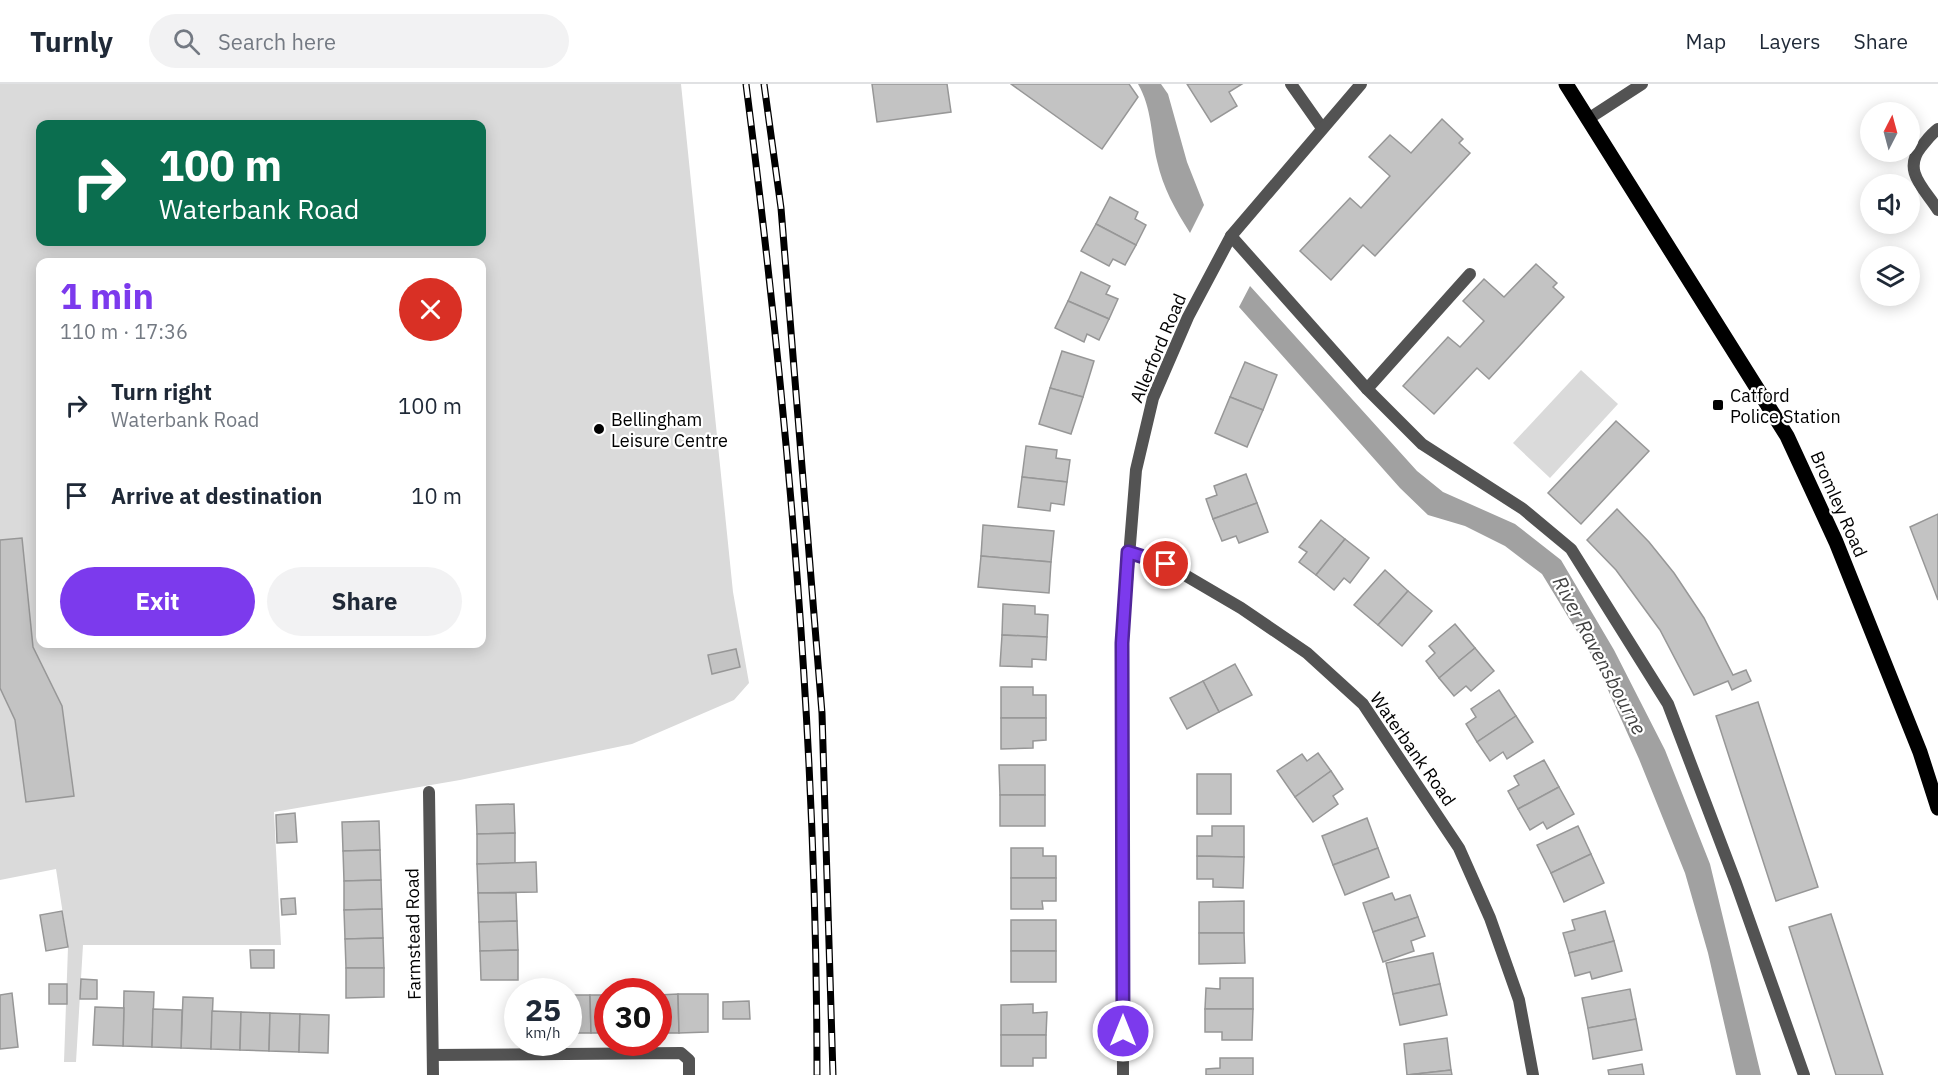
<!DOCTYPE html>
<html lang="en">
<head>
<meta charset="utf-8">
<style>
	:root { --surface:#fff; --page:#f2f2f3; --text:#1f2937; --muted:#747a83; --line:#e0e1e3; --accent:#7c3aed }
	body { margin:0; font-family:"IBM Plex Sans",sans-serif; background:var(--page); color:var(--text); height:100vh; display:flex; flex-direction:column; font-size:22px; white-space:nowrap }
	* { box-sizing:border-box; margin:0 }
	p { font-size:20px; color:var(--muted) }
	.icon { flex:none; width:33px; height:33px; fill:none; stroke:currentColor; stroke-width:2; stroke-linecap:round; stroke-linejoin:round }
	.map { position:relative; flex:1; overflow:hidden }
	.details { position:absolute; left:36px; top:174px; width:450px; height:390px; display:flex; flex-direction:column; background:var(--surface); border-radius:12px; box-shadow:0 3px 15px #0003 }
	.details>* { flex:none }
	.hud { position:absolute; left:36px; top:36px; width:450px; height:126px; border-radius:12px; box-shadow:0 3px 15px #0003; background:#0b6e4f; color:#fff; overflow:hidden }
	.needle { width:39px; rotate:6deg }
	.fabs { position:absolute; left:1860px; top:18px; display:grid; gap:12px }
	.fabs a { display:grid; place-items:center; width:60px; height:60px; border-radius:50%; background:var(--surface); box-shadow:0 3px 15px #0003; font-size:30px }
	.speed { position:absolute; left:504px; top:894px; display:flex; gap:12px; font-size:30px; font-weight:700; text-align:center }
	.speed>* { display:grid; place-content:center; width:78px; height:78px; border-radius:50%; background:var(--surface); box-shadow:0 3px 15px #0003; line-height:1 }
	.speed small { font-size:15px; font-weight:400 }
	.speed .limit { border:9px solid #d22; background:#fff; color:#111 }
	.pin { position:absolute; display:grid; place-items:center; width:51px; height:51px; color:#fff; margin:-26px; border:3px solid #fff; border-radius:50%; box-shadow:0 2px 6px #0007 }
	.me { position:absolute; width:66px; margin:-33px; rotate:0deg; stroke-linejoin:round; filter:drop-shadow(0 0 4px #0008) }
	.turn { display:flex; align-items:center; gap:21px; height:126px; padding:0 24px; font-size:27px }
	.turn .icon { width:78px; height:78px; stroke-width:2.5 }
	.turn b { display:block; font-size:42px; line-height:51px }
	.round { display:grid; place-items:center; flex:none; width:63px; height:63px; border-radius:32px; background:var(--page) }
	.headline { display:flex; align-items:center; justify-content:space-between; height:102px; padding:0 24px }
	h1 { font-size:36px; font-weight:700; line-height:45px; color:var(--accent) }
	.button { display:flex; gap:12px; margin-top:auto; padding:12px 24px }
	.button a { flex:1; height:69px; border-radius:36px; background:var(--accent); color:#fff; font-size:24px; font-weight:700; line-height:69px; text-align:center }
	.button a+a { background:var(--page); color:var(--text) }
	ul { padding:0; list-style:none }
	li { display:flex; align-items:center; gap:18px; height:90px; padding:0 24px }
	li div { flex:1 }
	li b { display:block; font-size:22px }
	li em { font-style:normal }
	header { display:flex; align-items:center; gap:36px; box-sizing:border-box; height:84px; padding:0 30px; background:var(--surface); border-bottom:2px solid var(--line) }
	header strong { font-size:28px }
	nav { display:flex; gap:33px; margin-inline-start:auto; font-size:21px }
	.search { width:420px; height:54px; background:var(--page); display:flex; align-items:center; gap:15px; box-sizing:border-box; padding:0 21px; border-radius:33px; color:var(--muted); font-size:22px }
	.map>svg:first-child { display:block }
	.green { fill:#dadada; fill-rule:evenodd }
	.water { fill:#a1a1a1 }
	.building { fill:#c3c3c3; stroke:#979797; stroke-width:1.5 }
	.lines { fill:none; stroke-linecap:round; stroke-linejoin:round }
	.service { stroke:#535353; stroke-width:12 }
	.minor { stroke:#535353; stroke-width:12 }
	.primary { stroke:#000; stroke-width:15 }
	.rail-casing { stroke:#000; stroke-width:7 }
	.rail { stroke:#fff; stroke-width:4.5; stroke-dasharray:14; stroke-linecap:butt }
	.route-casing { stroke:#51269a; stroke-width:15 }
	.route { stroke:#7c3aed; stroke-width:10 }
	.poi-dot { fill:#000; stroke:#fff; stroke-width:2 }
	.labels { text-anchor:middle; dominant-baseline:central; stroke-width:4.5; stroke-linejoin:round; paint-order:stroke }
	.street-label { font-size:18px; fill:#000; stroke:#fff }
	.poi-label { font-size:18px; fill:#000; stroke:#fff; text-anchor:start }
	.water-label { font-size:20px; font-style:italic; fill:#424242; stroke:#fff }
</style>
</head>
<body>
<header>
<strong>Turnly</strong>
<div class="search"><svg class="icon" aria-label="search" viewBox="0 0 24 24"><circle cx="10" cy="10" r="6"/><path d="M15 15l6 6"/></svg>Search here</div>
<nav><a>Map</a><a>Layers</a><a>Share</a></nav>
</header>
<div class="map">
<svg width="1938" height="991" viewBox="0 0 1938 991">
	<rect width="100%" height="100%" fill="#fff"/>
	<g class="green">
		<path d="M0,0h681l52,508 16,91 -15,17 -102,44 -172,36 -186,32 7,133h-198l-7,117h-12l4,-115 -12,-78 -56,11zM40,40h442v118h-442zM40,178h442v382h-442z"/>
		<polygon points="1581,286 1618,320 1550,394 1513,359"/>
	</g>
	<g class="water">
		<path d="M1138,0h23l7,10 19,68 17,43 -14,28c-15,-24 -27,-45 -33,-72 -6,-26 -5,-53 -19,-77z"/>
		<polygon points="1250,202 1417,387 1443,408 1515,440 1561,476 1614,566 1665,666 1710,780 1761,991 1736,991 1708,869 1685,789 1639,675 1595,577 1542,490 1505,462 1465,442 1428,431 1400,404 1239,223"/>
	</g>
	<g class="building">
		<polygon points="872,0 947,0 951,28 877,38"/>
		<polygon points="1011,0 1129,0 1138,13 1102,65"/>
		<polygon points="1187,0 1242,0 1229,8 1237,22 1211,38"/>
		<polygon points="1442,35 1463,55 1459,59 1470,69 1375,172 1363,161 1331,196 1300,167 1350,114 1361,124 1390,92 1369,73 1390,51 1411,69"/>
		<polygon points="1110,113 1138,128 1135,135 1146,141 1136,161 1096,140"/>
		<polygon points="1096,140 1136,161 1125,181 1113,175 1109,182 1081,167"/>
		<polygon points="1536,180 1557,199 1553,203 1564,213 1489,295 1477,284 1434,330 1403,302 1448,253 1460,263 1484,237 1463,217 1484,195 1504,213"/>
		<polygon points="1081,188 1110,202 1106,210 1118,215 1109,235 1068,217"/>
		<polygon points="1068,217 1109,235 1099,256 1087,250 1084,258 1055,244"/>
		<polygon points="1062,267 1094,277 1083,313 1050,304"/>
		<polygon points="1245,278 1277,291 1263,326 1230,313"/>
		<polygon points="1050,304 1083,313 1071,350 1039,340"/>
		<polygon points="1230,313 1263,326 1247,363 1215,349"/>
		<polygon points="1616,337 1649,367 1581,440 1548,409"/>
		<polygon points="1026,362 1057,366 1056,374 1070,376 1067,398 1022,393"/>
		<polygon points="1246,390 1257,419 1213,435 1206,415 1217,411 1214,402"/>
		<polygon points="1022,393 1067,398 1064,421 1051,419 1050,427 1018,423"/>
		<polygon points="1257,419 1268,448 1239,459 1236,452 1222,457 1213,435"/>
		<polygon points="1617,425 1649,458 1674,489 1704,534 1733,591 1746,586 1751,597 1732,606 1728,597 1694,611 1660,546 1616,486 1587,456"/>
		<polygon points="1938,430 1938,516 1910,443"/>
		<polygon points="1321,436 1345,455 1316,491 1299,478 1307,468 1299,463"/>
		<polygon points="983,441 1054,447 1051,478 981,472"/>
		<polygon points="22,454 33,563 62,622 74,712 26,718 15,636 0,604 0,456"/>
		<polygon points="1345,455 1369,474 1350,499 1344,494 1334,506 1316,491"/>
		<polygon points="981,472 1051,478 1049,509 978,503"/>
		<polygon points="1385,486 1408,507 1378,541 1354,521"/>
		<polygon points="1408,507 1432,527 1402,562 1378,541"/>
		<polygon points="1003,520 1035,522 1035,530 1048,531 1047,553 1002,551"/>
		<polygon points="1455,540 1475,564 1439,594 1426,577 1435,569 1429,562"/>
		<polygon points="1002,551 1047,553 1046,576 1032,575 1032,583 1000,582"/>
		<polygon points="1475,564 1494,587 1471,607 1466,602 1454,612 1439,594"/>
		<polygon points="736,565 740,583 712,590 708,571"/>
		<polygon points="1235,580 1252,611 1219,628 1203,597"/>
		<polygon points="1203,597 1219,628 1187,645 1170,614"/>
		<polygon points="1001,603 1033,603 1033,611 1046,611 1046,634 1001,634"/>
		<polygon points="1499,606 1516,632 1477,658 1466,640 1476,633 1471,625"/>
		<polygon points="1758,618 1818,803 1776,817 1716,632"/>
		<polygon points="1516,632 1533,658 1507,675 1503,668 1490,677 1477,658"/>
		<polygon points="1001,634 1046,634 1046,656 1033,657 1033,664 1001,665"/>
		<polygon points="1318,669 1331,687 1295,713 1277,687 1302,670 1307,677"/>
		<polygon points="1544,676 1559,703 1518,725 1508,707 1519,701 1514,692"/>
		<polygon points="999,681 1045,681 1045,711 1000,711"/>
		<polygon points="1331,687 1343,705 1333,712 1338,720 1313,738 1295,713"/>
		<rect x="1197" y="690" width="34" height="40"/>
		<polygon points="1559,703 1574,730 1547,745 1543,738 1530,746 1518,725"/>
		<rect x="1000" y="711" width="45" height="31"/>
		<polygon points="514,720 515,749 477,750 476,721"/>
		<polygon points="295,729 297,758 277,759 276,731"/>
		<polygon points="1367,734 1378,764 1333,781 1322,752"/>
		<polygon points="379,737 380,766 343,767 342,738"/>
		<polygon points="1212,742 1244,742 1244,773 1197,772 1197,752 1212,752"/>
		<polygon points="1578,742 1591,770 1551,789 1537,761"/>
		<polygon points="515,749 515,779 477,780 477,750"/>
		<polygon points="1011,764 1043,764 1043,772 1056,772 1056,794 1011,794"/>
		<polygon points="1378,764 1389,793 1345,811 1333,781"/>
		<polygon points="380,766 381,796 344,797 343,767"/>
		<polygon points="1591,770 1604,799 1564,818 1551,789"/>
		<polygon points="1197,772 1244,773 1243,804 1213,803 1213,795 1197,795"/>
		<polygon points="536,778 537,808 478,809 477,780"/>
		<polygon points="1011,794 1056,794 1056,817 1042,817 1043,825 1011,825"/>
		<polygon points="381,796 382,825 344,826 344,797"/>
		<polygon points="478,809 516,809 517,837 479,838"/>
		<polygon points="1392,809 1395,816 1410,811 1418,833 1373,848 1363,819"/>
		<polygon points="295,814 296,830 282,831 281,815"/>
		<polygon points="1244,817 1244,849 1199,849 1199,818"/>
		<polygon points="382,825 383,854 345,855 344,826"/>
		<polygon points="62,827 68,863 46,867 40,831"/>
		<polygon points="1605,827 1614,857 1569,869 1563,849 1575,846 1572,836"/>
		<polygon points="1831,830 1883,991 1836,991 1789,843"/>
		<polygon points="1418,833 1425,852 1411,857 1414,867 1383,878 1373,848"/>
		<rect x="1011" y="836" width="45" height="31"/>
		<polygon points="517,837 518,866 480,867 479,838"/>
		<polygon points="1199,849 1244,849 1245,879 1199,880"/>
		<polygon points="383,854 384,884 346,884 345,855"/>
		<polygon points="1614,857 1622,887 1592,895 1590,888 1575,892 1569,869"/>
		<polygon points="250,866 274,866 274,884 251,884"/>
		<polygon points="518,866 518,896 481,896 480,867"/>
		<rect x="1011" y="867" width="45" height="31"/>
		<polygon points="1433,869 1440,900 1393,910 1386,879"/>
		<polygon points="346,884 384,884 384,913 346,914"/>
		<polygon points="1220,894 1253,894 1253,925 1205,925 1206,904 1220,905"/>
		<polygon points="81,895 97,896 97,915 80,915"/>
		<rect x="49" y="900" width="18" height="20"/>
		<polygon points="1440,900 1447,931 1400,941 1393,910"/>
		<polygon points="1630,905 1636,935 1588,944 1582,914"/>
		<polygon points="124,907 154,908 152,963 123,962"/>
		<polygon points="12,909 18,963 0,965 0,911"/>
		<polygon points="678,910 679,949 658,949 658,911"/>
		<polygon points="678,910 708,910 708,948 679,949"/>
		<polygon points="568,911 590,911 591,949 568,949"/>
		<polygon points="590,911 608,911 608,949 591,949"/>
		<polygon points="183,913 213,914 211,965 181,964"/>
		<polygon points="749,917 750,935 723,935 723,918"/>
		<polygon points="1033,920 1033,929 1047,928 1046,951 1001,951 1001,921"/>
		<polygon points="95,923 124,924 123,962 93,961"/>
		<polygon points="153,925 182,926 181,964 152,963"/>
		<polygon points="1205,925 1253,925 1252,956 1222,956 1222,948 1205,948"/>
		<polygon points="212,927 241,928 240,966 211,965"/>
		<polygon points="241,928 270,929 269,967 240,966"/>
		<polygon points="270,929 300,930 299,968 269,967"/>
		<polygon points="300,930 329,931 328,969 299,968"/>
		<polygon points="1636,935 1642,966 1593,975 1588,944"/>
		<polygon points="1001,951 1046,951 1046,974 1033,974 1033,982 1001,982"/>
		<polygon points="1447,954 1451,986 1407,991 1404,960"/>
		<polygon points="1220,974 1253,974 1253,991 1206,991 1206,985 1220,984"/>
		<polygon points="1642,980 1644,991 1609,991 1608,986"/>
		<polygon points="1451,986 1452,991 1407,991"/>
	</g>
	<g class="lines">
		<g class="service">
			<polyline points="1291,0 1322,44"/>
			<path d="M1938,45c-7,5 -11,11 -17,18 -19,24 3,41 17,63"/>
			<polyline points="1367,305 1470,190"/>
		</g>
		<g class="minor">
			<polyline points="1588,35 1642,0"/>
			<polyline points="1231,152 1367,305 1422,360 1523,425 1571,465 1668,620 1736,799 1804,991"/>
			<polyline points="1128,468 1166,480 1241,524 1307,569 1363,620 1459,764 1490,834 1519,916 1533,991"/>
			<polyline points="429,708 433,991"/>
			<polyline points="433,971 681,969 689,976 689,991"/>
			<polyline points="1123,991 1122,559 1136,386 1153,314 1188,233 1231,152 1361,0"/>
		</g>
		<polyline class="primary" points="1566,0 1787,352 1836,458 1920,668 1938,724"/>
		<g class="rail-casing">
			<g id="rail">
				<path d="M746,0c42,328 71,660 71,991"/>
				<polyline points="764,0 781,124 822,629 833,991"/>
			</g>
		</g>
		<use href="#rail" class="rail"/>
	</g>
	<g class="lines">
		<g class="route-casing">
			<polyline id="route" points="1123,947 1122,559 1128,468 1166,480"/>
		</g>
		<use href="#route" class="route"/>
	</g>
	<g class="poi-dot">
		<rect x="1712" y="315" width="12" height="12" rx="3"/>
		<circle cx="599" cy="345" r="6"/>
	</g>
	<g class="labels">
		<g class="street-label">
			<text transform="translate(1158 264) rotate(-67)">Allerford Road</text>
			<text transform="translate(1839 420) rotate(66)">Bromley Road</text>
			<text transform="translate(1413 665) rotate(55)">Waterbank Road</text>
			<text transform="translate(413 850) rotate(-91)">Farmstead Road</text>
		</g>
		<g class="poi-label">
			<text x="1730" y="311">Catford<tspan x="1730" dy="21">Police Station</tspan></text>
			<text x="611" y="335">Bellingham<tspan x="611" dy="21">Leisure Centre</tspan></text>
		</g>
		<g class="water-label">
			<text transform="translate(1600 571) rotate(62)">River Ravensbourne</text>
		</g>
	</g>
</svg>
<div class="fabs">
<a><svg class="needle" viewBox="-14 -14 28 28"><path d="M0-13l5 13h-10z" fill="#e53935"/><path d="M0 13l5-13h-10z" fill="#747a83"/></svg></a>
<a><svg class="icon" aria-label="sound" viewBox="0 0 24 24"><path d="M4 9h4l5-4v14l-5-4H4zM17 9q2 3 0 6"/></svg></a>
<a><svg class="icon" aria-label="layers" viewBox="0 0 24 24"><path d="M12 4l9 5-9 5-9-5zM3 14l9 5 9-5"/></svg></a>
</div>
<div class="speed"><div>25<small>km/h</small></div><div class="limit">30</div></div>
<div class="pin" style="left:1166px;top:480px;background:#d93025"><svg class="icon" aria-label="arrive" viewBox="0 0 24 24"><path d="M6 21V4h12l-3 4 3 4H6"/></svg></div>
<svg class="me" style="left:1123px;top:947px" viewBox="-20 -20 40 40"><circle r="17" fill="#7c3aed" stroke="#fff" stroke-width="3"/><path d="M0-11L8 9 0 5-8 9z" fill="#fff"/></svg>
<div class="hud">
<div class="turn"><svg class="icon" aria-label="right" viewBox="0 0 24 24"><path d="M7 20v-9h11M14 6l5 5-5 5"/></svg><div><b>100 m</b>Waterbank Road</div></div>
</div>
<section class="details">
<div class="headline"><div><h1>1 min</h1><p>110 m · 17:36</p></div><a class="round" style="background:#d93025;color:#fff"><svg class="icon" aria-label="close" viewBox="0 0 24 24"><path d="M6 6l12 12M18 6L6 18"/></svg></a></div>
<ul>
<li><svg class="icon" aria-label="right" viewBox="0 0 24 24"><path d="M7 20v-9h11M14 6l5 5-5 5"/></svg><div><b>Turn right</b><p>Waterbank Road</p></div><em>100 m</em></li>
<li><svg class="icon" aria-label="arrive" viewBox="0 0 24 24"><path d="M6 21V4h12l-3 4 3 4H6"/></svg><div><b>Arrive at destination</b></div><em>10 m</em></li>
</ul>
<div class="button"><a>Exit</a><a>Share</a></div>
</section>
</div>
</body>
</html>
